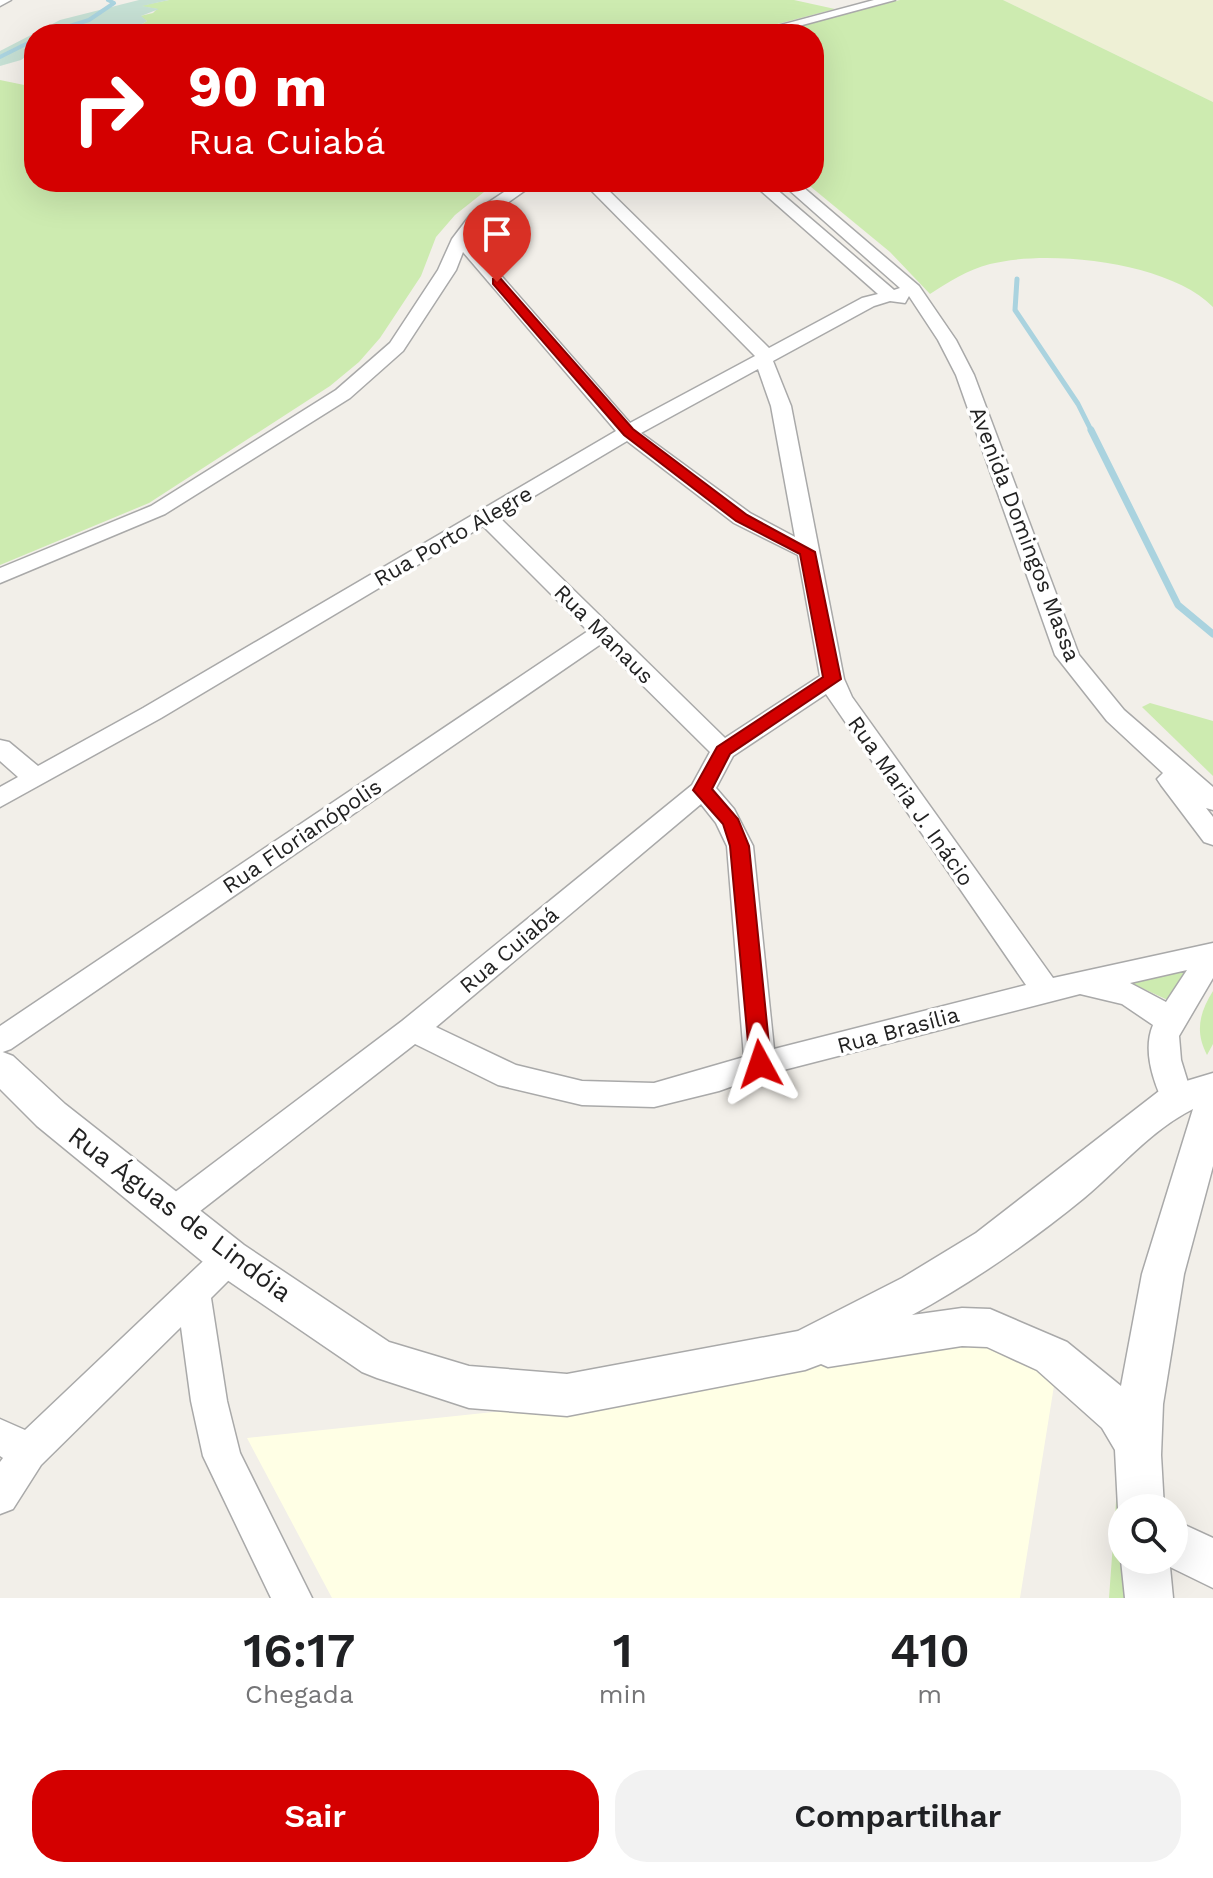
<!DOCTYPE html>
<html lang="pt">
<head>
<meta charset="utf-8">
<style>
	:root { --surface:#fff; --page:#f2f2f2; --text:#202124; --muted:#757577; --accent:#d40000 }
	body { margin:0; font-family:"Work Sans",sans-serif; background:var(--page); color:var(--text); height:100vh; display:flex; flex-direction:column; font-size:30px; white-space:nowrap }
	* { box-sizing:border-box; margin:0 }
	p { font-size:26px; color:var(--muted) }
	.icon { flex:none; width:44px; height:44px; fill:none; stroke:currentColor; stroke-width:2; stroke-linecap:round; stroke-linejoin:round }
	.map { position:relative; height:1598px; overflow:hidden }
	.sheet { display:flex; flex-direction:column; background:var(--surface); flex:1 }
	.sheet>* { flex:none }
	.hud { position:absolute; left:24px; top:24px; width:800px; height:168px; border-radius:32px; box-shadow:0 8px 32px #0002; background:#d40000; color:#fff; overflow:hidden }
	.tools { position:absolute; left:1108px; top:1494px; display:grid; gap:16px }
	.tools a { display:grid; place-items:center; width:80px; height:80px; border-radius:50%; background:var(--surface); box-shadow:0 8px 32px #0002; font-size:40px }
	.pin { position:absolute; display:grid; place-items:center; width:68px; height:68px; color:#fff; margin:-82px -34px; border-radius:50% 50% 50% 0; rotate:-45deg; box-shadow:0 0 8px #0007 }
	.pin .icon { rotate:45deg }
	.me { position:absolute; width:88px; margin:-44px; rotate:355deg; stroke-linejoin:round; filter:drop-shadow(0 0 6px #0008) }
	.turn { display:flex; align-items:center; gap:28px; height:168px; padding:0 32px; font-size:36px }
	.turn .icon { width:104px; height:104px; stroke-width:2.5 }
	.turn b { display:block; font-size:56px; line-height:68px }
	.eta { display:flex; justify-content:space-evenly; align-items:center; height:136px; text-align:center }
	.eta b { font-size:48px; font-weight:600; line-height:56px }
	.button { display:flex; gap:16px; margin-top:auto; padding:16px 32px }
	.button a { flex:1; height:92px; border-radius:32px; background:var(--accent); color:#fff; font-size:32px; font-weight:600; line-height:92px; text-align:center }
	.button a+a { background:var(--page); color:var(--text) }
	.map>svg:first-child { display:block }
	.education { fill:#ffffe5 }
	.farmland { fill:#eef0d5 }
	.grass { fill:#cdebb0 }
	.wetland { fill:#c6e0d4 }
	.lines { fill:none; stroke-linecap:round; stroke-linejoin:round }
	.stream-far2 { stroke:#aad3df; stroke-width:4 }
	.stream-far1 { stroke:#aad3df; stroke-width:5 }
	.stream { stroke:#aad3df; stroke-width:7 }
	.minor-casing { stroke:#a9a9a9; stroke-width:3 }
	.tertiary-casing { stroke:#a9a9a9; stroke-width:3 }
	.minor { fill:#fff; fill-rule:evenodd }
	.tertiary { fill:#fff; fill-rule:evenodd }
	.route { fill:#d40000; stroke:#8a0000; stroke-width:2 }
	.labels { text-anchor:middle; dominant-baseline:central; stroke-width:7; stroke-linejoin:round; paint-order:stroke }
	.street-label { font-size:22px; fill:#222; stroke:#fff }
	.near-street-label { font-size:26px; fill:#222; stroke:#fff }
</style>
</head>
<body>
<div class="map">
<svg width="1213" height="1598" viewBox="0 0 1213 1598">
	<rect width="100%" height="100%" fill="#f2efe9"/>
	<polygon class="education" points="993,1336 1057,1367 1020,1598 332,1598 247,1438 710,1389 927,1340"/>
	<polygon class="farmland" points="1003,0 1213,0 1213,102"/>
	<g class="grass">
		<polygon points="169,0 794,0 835,9 739,34 120,34 128,33 147,21 140,16 153,13 157,9 139,6"/>
		<path d="M900,0h103l210,102v205c-44,-45 -163,-58 -223,-43 -23,6 -40,17 -60,30l-40,-42 -85,-70h9v-148h-48z"/>
		<polygon points="0,80 34,87 34,182 504,182 484,192 455,215 436,237 421,276 380,338 359,362 330,386 149,503 0,565"/>
		<polygon points="1150,703 1213,721 1213,776 1142,707"/>
		<polygon points="1194,965 1172,1002 1131,983"/>
		<path d="M1213,991v53l-6,11c-12,-23 -8,-42 6,-64z"/>
		<polygon points="1118,1474 1122,1508 1122,1560 1144,1598 1109,1598"/>
	</g>
	<polygon class="wetland" points="139,0 169,0 142,6 159,9 141,16 147,21 128,33 97,34 75,30 66,34 34,34 34,51 21,60 0,66 0,51 60,20"/>
	<g class="lines">
		<g class="stream-far2">
			<polyline points="44,34 89,20 114,3 108,0"/>
			<polyline points="0,57 34,40"/>
		</g>
		<polyline class="stream-far1" points="1017,279 1015,310 1078,404 1092,432"/>
		<polyline class="stream" points="1091,430 1178,605 1213,634"/>
		<g class="minor-casing">
			<g id="minor">
				<polygon points="0,0 11,0 0,6"/>
				<polygon points="874,0 895,0 769,34 747,34"/>
				<path d="M519,182h18l-54,38 -14,19 161,184 125,-67 -172,-174h17l169,166 93,-50 16,-4 -127,-112h17l126,108 6,-2 -120,-106h17l122,104 37,54 18,35 105,280 45,55 89,77v23l-7,-2 7,9v28l-9,-3 -43,-57 -4,-6 6,-6 -56,-52 -52,-66 -99,-280 -18,-35 -29,-44 -4,7 -15,-2 -16,5 -101,55 18,45 53,273 8,18 201,281 160,-35v35l-34,58 2,24 12,39 -5,9 -11,3 -11,-3c-12,-24 -24,-57 -13,-83l-31,-21 -42,-10 -316,81 -45,16 -65,16 -72,-2 -84,-20 -83,-41 -229,178 -12,4 -12,-4 -5,-10 5,-10 240,-181 290,-236 18,-33 -109,-108 -590,405 -11,4v-27l588,-395 -105,-105 -322,192 -161,89v-20l18,-10 -18,-16v-21l9,2 29,24 105,-58 473,-277 -153,-179 -7,18 -53,81 -53,47 -185,116 -165,69v-15l151,-62 185,-116 54,-47 48,-73 14,-31 19,-25zM758,369l13,37 24,131 -45,-24 -109,-80zM627,441l107,82 64,32 22,121 -95,62 -226,-221zM826,694l200,291 -252,64 -21,-203 -19,-37 -18,-21 17,-32zM701,804l15,19 11,23 17,211 -90,26 -72,-2 -66,-16 -80,-38zM1187,970l-21,32 -36,-19z"/>
				<polygon points="229,1243 241,1248 246,1258 241,1268 211,1298 227,1401 240,1453 312,1598 271,1598 203,1456 191,1401 181,1327 41,1465 13,1509 0,1514 0,1462 3,1458 0,1456 0,1419 25,1430 217,1248"/>
			</g>
		</g>
		<g class="tertiary-casing">
			<g id="tertiary">
				<path d="M0,1051l13,5 52,48 179,141 145,97 80,24 98,8 231,-43 104,-53 74,-45 187,-145 50,-15v93l-29,108 -21,130 -2,51 3,53h-42v10l-4,-10 -3,-58 -13,-22 -65,-58 -50,-23 -25,-1 -134,21 -7,-3 -16,6 -238,46 -98,-8 -92,-30 -15,-6 -148,-101 -177,-145 -37,-37zM1193,1109l-51,165 -21,112 -54,-44 -77,-33 -28,-1 -50,7c61,-33 118,-73 172,-117 35,-29 67,-68 109,-89z"/>
				<polygon points="1174,1520 1213,1538 1213,1588 1170,1567 1173,1598 1125,1598 1121,1560 1122,1558 1174,1560"/>
			</g>
		</g>
		<use href="#minor" class="minor"/>
		<use href="#tertiary" class="tertiary"/>
	</g>
	<polygon class="route" points="493,279 501,279 633,429 747,515 815,552 841,679 730,754 712,789 738,819 749,846 771,1064 768,1070 760,1072 753,1070 750,1064 730,846 723,824 693,790 717,747 823,677 800,554 736,521 624,435 493,284"/>
	<g class="labels">
		<g class="street-label">
			<text transform="translate(1025 534) rotate(69)">Avenida Domingos Massa</text>
			<text transform="translate(453 536) rotate(-30)">Rua Porto Alegre</text>
			<text transform="translate(604 634) rotate(45)">Rua Manaus</text>
			<text transform="translate(911 801) rotate(55)">Rua Maria J. Inácio</text>
			<text transform="translate(302 836) rotate(-34)">Rua Florianópolis</text>
			<text transform="translate(509 950) rotate(-40)">Rua Cuiabá</text>
			<text transform="translate(898 1030) rotate(-15)">Rua Brasília</text>
		</g>
		<g class="near-street-label">
			<text transform="translate(180 1214) rotate(37)">Rua Águas de Lindóia</text>
		</g>
	</g>
</svg>
<div class="tools">
<a><svg class="icon" aria-label="search" viewBox="0 0 24 24"><circle cx="10" cy="10" r="6"/><path d="M15 15l6 6"/></svg></a>
</div>
<div class="pin" style="left:497px;top:282px;background:#d93025"><svg class="icon" aria-label="arrive" viewBox="0 0 24 24"><path d="M6 21V4h12l-3 4 3 4H6"/></svg></div>
<svg class="me" style="left:760px;top:1064px" viewBox="-20 -20 40 40"><path d="M0-17L14 15 0 8-14 15z" fill="#d40000" stroke="#fff" stroke-width="4"/></svg>
<div class="hud">
<div class="turn"><svg class="icon" aria-label="right" viewBox="0 0 24 24"><path d="M7 20v-9h11M14 6l5 5-5 5"/></svg><div><b>90 m</b>Rua Cuiabá</div></div>
</div>
</div>
<section class="sheet">
<div class="eta">
<div><b>16:17</b><p>Chegada</p></div>
<div><b>1</b><p>min</p></div>
<div><b>410</b><p>m</p></div>
</div>
<div class="button"><a>Sair</a><a>Compartilhar</a></div>
</section>
</body>
</html>
